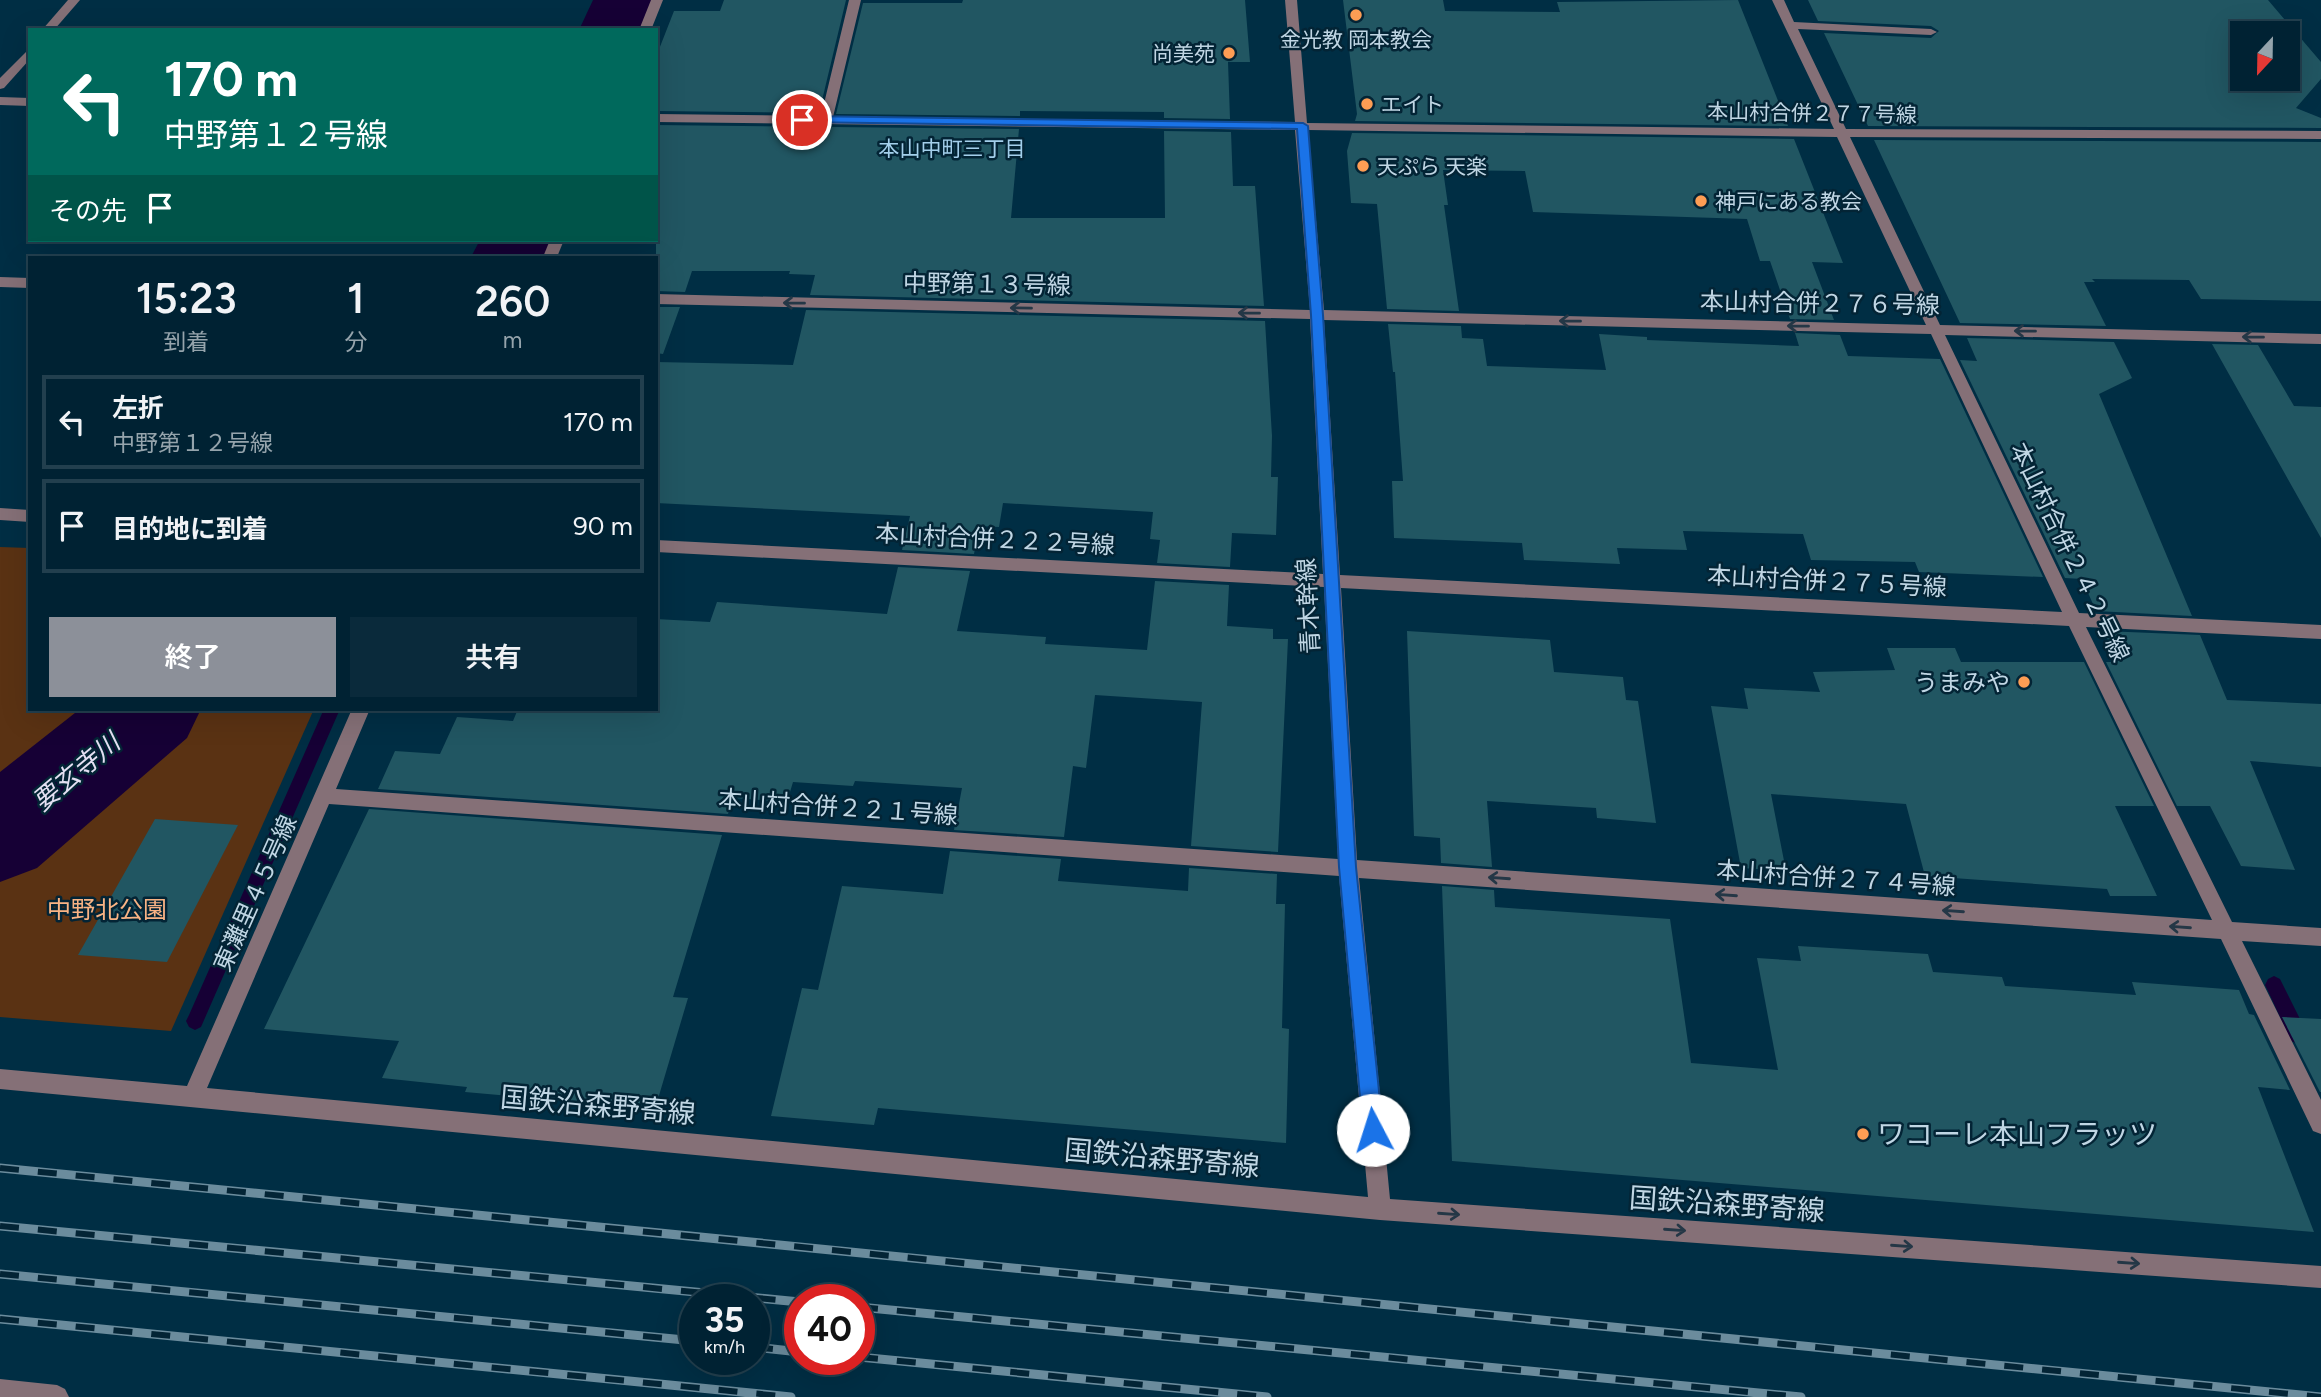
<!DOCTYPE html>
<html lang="ja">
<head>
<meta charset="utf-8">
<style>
	:root { --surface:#023; --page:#0a2a3b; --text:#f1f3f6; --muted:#95a4ac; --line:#223f4e; --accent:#8c9099 }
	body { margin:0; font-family:Figtree,"Noto Sans JP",sans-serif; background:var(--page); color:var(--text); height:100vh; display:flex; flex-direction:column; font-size:26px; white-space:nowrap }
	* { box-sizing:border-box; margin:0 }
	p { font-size:23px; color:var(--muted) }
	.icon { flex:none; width:38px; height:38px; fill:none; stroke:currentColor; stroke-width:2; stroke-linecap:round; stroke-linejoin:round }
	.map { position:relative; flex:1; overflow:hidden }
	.drawer { position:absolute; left:28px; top:256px; width:630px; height:455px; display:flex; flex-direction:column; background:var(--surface); border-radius:0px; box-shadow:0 7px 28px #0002,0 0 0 2px var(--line) }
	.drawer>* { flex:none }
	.guide { position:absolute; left:28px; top:28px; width:630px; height:214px; border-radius:0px; box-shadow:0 7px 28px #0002,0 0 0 2px var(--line); background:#00695c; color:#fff; overflow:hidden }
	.needle { width:46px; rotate:202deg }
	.controls { position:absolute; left:2230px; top:21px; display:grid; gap:14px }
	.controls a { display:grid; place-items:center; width:70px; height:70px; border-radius:0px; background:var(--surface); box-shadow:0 7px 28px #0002,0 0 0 2px var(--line); font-size:35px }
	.speed { position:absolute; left:679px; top:1284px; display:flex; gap:14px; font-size:35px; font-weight:700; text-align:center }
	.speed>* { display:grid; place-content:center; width:91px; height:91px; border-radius:50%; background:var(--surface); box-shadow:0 7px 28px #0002,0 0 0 2px var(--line); line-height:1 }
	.speed small { font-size:18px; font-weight:400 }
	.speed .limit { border:10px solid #d22; background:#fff; color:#111 }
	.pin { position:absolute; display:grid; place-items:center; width:60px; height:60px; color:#fff; margin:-30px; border:4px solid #fff; border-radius:50%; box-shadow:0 2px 7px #0007 }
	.me { position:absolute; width:77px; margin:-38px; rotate:355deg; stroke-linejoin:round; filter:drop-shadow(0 0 5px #0008) }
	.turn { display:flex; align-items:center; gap:24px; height:147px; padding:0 21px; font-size:32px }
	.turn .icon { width:91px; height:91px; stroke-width:2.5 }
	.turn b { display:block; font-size:49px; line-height:60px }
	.then { display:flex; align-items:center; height:66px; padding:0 21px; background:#0003; gap:14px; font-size:26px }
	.eta { display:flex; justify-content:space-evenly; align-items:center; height:119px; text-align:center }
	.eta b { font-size:42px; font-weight:600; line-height:49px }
	.button { display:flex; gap:14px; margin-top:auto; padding:14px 21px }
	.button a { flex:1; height:80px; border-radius:0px; background:var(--accent); color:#fff; font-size:28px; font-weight:600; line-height:80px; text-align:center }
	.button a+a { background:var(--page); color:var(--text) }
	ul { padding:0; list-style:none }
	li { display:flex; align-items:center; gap:21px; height:94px; margin:0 14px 10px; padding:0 7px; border:4px solid var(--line); border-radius:0px }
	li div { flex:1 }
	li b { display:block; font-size:26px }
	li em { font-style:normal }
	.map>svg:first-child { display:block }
	.green { fill:#5a3213 }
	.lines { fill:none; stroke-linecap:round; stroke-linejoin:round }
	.stream { fill:#160035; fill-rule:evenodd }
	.river { fill:#160035; fill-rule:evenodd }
	.building { fill:#215662; fill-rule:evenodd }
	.minor { fill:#857077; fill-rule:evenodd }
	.rail-casing { stroke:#6b8c9d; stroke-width:9 }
	.rail { stroke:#032435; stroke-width:6; stroke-dasharray:19; stroke-linecap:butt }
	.oneway { stroke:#243746 }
	.route { fill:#1a73e8; stroke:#114b97; stroke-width:2 }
	.poi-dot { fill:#fd9d54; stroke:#032435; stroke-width:2.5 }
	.labels { text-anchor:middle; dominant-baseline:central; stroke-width:5; stroke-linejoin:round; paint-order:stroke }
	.far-poi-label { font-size:21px; fill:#c0d6e4; stroke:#032435; text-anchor:start }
	.far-street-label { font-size:21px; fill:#c0d6e4; stroke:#032435 }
	.far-neighbourhood-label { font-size:21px; fill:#a3cfeb; stroke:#032435 }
	.street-label { font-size:24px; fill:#c0d6e4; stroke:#032435 }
	.poi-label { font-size:24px; fill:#c0d6e4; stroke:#032435; text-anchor:end }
	.park-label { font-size:24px; fill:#f8b384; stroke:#032435 }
	.water-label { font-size:26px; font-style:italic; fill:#e4e0f3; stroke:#032435 }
	.near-street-label { font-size:28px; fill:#c0d6e4; stroke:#032435 }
	.near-poi-label { font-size:28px; fill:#c0d6e4; stroke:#032435; text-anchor:start }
</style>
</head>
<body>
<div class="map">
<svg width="2321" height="1397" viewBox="0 0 2321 1397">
	<rect width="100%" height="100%" fill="#002e44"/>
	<g class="green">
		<polygon points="0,547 30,548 30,709 130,709 0,812"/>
		<polygon points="175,709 314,709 171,1031 0,1017 0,861"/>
	</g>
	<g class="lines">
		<g class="stream">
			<polygon points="324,709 340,709 201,1027 195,1030 189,1027 186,1021 189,1015"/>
			<polygon points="2274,976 2280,979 2305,1029 2307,1035 2305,1041 2298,1044 2291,1041 2268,991 2265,985 2268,979"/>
		</g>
		<g class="river">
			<polygon points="593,0 657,0 644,30 579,30"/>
			<polygon points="480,240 555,240 547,257 471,257"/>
			<polygon points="80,709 201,709 187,738 37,868 0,882 0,772"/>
		</g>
	</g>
	<g class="building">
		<polygon points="724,0 846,0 819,113 656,111 656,57 674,11 720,11"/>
		<polygon points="963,0 1245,0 1250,62 1228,62 1230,119 1164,118 1164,112 1020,111 1020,116 836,114 863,3 962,3"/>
		<polygon points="1343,0 1443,0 1445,11 1560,12 1557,2 1738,0 1788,126 1355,121 1357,114"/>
		<path d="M1808,0h460l53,62v17l-25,29 25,10v10l-453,-2 -44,-93 107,5 8,-7 -8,-5 -113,-5zM2242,33h45v46h-45z"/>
		<polygon points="656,125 1019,129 1011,218 1165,218 1164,131 1231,132 1233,186 1255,186 1264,306 810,295 815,275 789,274 790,271 692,271 685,292 656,291"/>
		<polygon points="1352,133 1794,139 1843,263 1812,262 1834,320 1790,319 1770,261 1760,261 1747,219 1533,212 1525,171 1443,170 1448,205 1444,205 1459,311 1387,309 1377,204 1351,203 1347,151"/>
		<polygon points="1874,140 2321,142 2321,301 2201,299 2189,280 2092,279 2095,282 2084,282 2106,326 1960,323"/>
		<polygon points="656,307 680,307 663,354 656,353"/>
		<polygon points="806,310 1265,321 1272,436 1271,477 1278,477 1276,535 1232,533 1230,567 1157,563 1160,540 1150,539 1153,512 1003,503 999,527 979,526 974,554 902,550 910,516 656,503 656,362 793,365"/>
		<polygon points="1388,324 1461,326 1462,338 1483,339 1487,366 1606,370 1599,334 1647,337 1647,340 1799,346 1795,333 1840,335 1848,356 1940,359 2043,577 1919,572 1915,562 1811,560 1803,534 1683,531 1687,550 1617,548 1620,564 1524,560 1522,543 1394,538 1392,481 1403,481 1395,372 1393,372"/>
		<polygon points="1967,338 2114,342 2132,378 2099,394 2192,616 2096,611 2082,579 2065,578 1960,360 1977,361"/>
		<polygon points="2212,344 2258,345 2294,406 2321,407 2321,538"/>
		<polygon points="898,567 970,571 957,631 1046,637 1045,644 1147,650 1155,581 1229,585 1227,626 1273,629 1273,639 1288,639 1278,852 1191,846 1202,702 1095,695 1086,768 1073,766 1064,837 954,830 962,788 855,781 853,786 793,782 787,802 733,798 728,814 378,789 395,751 440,754 457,717 513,721 518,709 656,709 656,619 710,622 717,602 887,614"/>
		<polygon points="1407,631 1550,640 1554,672 1623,677 1626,700 1638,701 1656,823 1597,818 1596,808 1487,801 1492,867 1441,863 1440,838 1414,836"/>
		<polygon points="2104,631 2200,635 2227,700 2321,704 2321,767 2250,761 2295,870 2241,866 2210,806 2177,806 2106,662 2117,662"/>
		<polygon points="1887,648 1955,648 1961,662 2084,662 2154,806 2115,806 2157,896 2110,896 2107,889 1925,876 1906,804 1771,794 1786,871 1741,868 1711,706 1748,709 1744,688 1820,692 1813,672 1895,670"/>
		<polygon points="369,809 722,835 673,997 688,998 655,1109 465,1092 467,1087 382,1078 399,1041 264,1029"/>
		<polygon points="155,819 238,825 167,962 78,955"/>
		<polygon points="950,851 1061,859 1058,881 1188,891 1189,868 1277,874 1276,904 1285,904 1282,1028 1289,1029 1286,1143 878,1108 874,1125 771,1116 802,988 818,990 842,886 943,894"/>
		<polygon points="1442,886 1494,890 1495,907 1670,919 1691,1063 1778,1070 1757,958 1801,961 1798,946 1928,954 1933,972 2002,977 2005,986 2136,995 2132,982 2239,990 2249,1014 2254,1015 2290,1090 2258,1087 2314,1232 1452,1161"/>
		<polygon points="2282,1017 2321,1019 2321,1092 2320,1092"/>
	</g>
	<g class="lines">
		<g class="minor">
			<polygon points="68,0 80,0 54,30 42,30"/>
			<polygon points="651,0 663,0 651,30 639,30"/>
			<path d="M849,0h12l-28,117 462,5 -10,-122h12l10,123 527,6 -62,-129h12l10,22 137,7 6,3 -6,3 -133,-6 48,100 475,2v8l-471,-2 90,188 381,9v10l-376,-9 134,278 242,12v14l-235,-12 146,295 89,6v18l-79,-5 79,159v34l-8,-3 -92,-192 -862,-61 31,321 931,67v22l-941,-68 -1380,-131v-20l187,17 165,-377h18l-34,80 1002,70 -14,-272 -668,-35v-12l667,34 -13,-255 -654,-15v-10l654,16 -15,-180 -639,-8v-8l165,2zM1308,130l529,7 89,188 -602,-15zM1324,320l607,14 131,278 -722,-37zM1341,588l728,38 143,294 -855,-60zM329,804l1010,72 29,321 -1161,-109z"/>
			<polygon points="30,48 30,59 4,88 0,89 0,78"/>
			<polygon points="0,97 30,98 30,106 0,105"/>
			<polygon points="550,240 564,240 557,257 543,257"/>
			<polygon points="0,277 30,278 30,288 0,287"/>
			<polygon points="0,508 30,510 30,522 0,520"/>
			<polygon points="0,1379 57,1385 65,1389 69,1397 0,1397"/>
		</g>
		<g class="rail-casing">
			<g id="rail">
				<polyline points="0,1168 2321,1397"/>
				<polyline points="0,1226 800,1302"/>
				<polyline points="0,1274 695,1341"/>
				<polyline points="859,1307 1801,1397"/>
				<polyline points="0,1319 791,1397"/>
				<polyline points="754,1347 800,1352"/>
				<polyline points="859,1357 1267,1397"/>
			</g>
		</g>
		<use href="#rail" class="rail"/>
	</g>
	<defs><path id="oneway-shaft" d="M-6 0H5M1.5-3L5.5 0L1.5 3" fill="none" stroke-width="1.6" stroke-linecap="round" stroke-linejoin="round" transform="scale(1.75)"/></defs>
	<g class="oneway">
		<use href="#oneway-shaft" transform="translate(794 303) rotate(-179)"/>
		<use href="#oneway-shaft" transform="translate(1021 308) rotate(-179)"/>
		<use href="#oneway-shaft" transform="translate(1249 313) rotate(-179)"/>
		<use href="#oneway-shaft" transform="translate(1570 321) rotate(-179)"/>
		<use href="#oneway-shaft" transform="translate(1798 326) rotate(-179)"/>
		<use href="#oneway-shaft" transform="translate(2025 331) rotate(-179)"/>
		<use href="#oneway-shaft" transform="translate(2253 337) rotate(-179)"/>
		<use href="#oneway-shaft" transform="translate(1499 878) rotate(-176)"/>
		<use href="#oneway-shaft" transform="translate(1726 895) rotate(-176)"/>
		<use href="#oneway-shaft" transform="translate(1953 911) rotate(-176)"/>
		<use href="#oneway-shaft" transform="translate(2180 927) rotate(-176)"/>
		<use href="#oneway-shaft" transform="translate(1449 1214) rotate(4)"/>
		<use href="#oneway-shaft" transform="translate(1675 1230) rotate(4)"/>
		<use href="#oneway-shaft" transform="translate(1902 1246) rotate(4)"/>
		<use href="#oneway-shaft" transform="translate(2129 1263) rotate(4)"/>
	</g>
	<polygon class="route" points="802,116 1303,123 1308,126 1323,315 1356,867 1383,1130 1380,1137 1373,1139 1366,1137 1363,1130 1339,867 1311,315 1297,129 798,122 796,120"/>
	<g class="poi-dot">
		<circle cx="1356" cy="15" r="7"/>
		<circle cx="1229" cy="53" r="7"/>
		<circle cx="1367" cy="104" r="7"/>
		<circle cx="1363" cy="166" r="7"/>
		<circle cx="1701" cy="201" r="7"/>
		<circle cx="2024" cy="682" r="7"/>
		<circle cx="1863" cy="1134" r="7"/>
	</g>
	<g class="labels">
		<g class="far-poi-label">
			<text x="1356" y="39" text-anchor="middle">金光教 岡本教会</text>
			<text x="1215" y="53" text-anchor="end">尚美苑</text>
			<text x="1381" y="104">エイト</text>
			<text x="1377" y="166">天ぷら 天楽</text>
			<text x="1715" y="201">神戸にある教会</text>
		</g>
		<g class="far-street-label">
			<text transform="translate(1812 113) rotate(1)">本山村合併２７７号線</text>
		</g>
		<g class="far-neighbourhood-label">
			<text x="952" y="148">本山中町三丁目</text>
		</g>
		<g class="street-label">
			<text transform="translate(987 284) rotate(1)">中野第１３号線</text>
			<text transform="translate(1820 303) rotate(1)">本山村合併２７６号線</text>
			<text transform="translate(995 539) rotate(3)">本山村合併２２２号線</text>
			<text transform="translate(2070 552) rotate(64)">本山村合併２４２号線</text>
			<text transform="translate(1827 581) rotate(3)">本山村合併２７５号線</text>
			<text transform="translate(1308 606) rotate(-93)">青木幹線</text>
			<text transform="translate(838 807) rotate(4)">本山村合併２２１号線</text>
			<text transform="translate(1836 878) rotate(4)">本山村合併２７４号線</text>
			<text transform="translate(255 893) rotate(-66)">東灘里４５号線</text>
		</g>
		<g class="poi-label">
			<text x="2010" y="682">うまみや</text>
		</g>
		<g class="park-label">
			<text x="107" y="909">中野北公園</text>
		</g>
		<g class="water-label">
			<text transform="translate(76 772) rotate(-40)">要玄寺川</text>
		</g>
		<g class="near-street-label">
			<text transform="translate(598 1105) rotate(5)">国鉄沿森野寄線</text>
			<text transform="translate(1162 1158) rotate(5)">国鉄沿森野寄線</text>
			<text transform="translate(1727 1204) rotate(4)">国鉄沿森野寄線</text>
		</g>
		<g class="near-poi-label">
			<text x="1877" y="1134">ワコーレ本山フラッツ</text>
		</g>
	</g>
</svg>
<div class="controls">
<a><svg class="needle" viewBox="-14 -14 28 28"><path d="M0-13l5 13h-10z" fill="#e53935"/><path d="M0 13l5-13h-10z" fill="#95a4ac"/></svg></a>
</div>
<div class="speed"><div>35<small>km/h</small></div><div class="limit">40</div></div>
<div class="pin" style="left:802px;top:120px;background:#d93025"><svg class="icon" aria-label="arrive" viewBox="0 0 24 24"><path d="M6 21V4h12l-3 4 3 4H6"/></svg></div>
<svg class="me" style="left:1373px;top:1130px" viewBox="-20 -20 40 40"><circle r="19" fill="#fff"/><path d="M0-13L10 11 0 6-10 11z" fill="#1a73e8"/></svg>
<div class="guide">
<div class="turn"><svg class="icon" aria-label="left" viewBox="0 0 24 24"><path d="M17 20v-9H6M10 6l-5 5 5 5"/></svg><div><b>170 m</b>中野第１２号線</div></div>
<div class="then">その先<svg class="icon" aria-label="arrive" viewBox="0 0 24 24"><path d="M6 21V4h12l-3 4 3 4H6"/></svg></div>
</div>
<section class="drawer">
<div class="eta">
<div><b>15:23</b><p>到着</p></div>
<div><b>1</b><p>分</p></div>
<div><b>260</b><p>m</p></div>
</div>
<ul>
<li><svg class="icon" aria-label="left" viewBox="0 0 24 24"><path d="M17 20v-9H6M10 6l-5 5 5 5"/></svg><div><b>左折</b><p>中野第１２号線</p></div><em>170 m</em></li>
<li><svg class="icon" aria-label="arrive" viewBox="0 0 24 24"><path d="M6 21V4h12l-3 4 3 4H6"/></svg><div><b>目的地に到着</b></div><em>90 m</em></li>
</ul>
<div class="button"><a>終了</a><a>共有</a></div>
</section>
</div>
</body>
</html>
